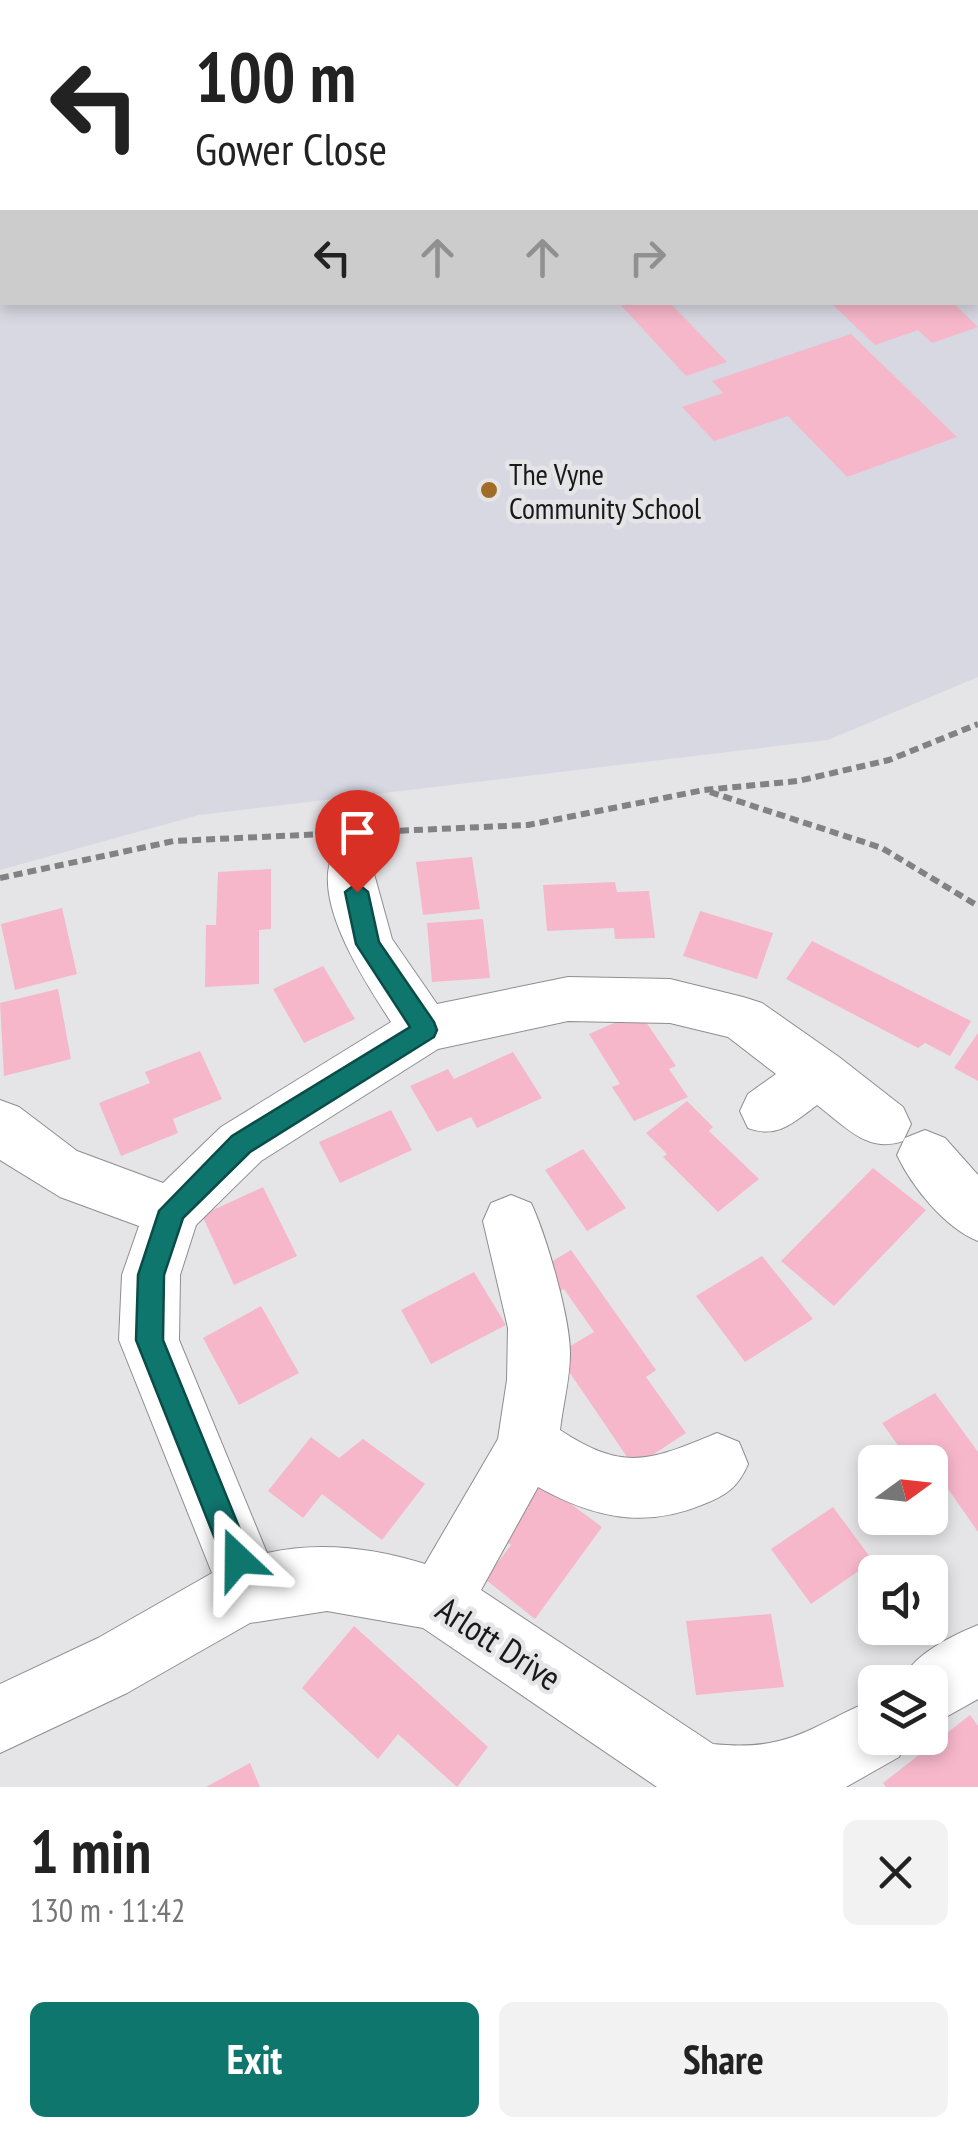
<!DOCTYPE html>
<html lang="en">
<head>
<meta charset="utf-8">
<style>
	:root { --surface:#fff; --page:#f2f2f2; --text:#222; --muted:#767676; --accent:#0f766e }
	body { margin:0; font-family:"PT Sans Narrow",sans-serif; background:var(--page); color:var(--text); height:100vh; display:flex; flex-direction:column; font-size:38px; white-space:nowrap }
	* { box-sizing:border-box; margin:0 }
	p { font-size:32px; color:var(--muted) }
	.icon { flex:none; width:55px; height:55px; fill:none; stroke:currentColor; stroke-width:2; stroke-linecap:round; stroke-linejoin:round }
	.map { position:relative; height:1787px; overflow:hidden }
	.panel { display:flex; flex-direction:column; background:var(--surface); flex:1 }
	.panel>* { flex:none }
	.guide { position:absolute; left:0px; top:0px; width:980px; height:305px; box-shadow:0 5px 15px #0003; background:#fff; color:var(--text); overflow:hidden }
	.needle { width:65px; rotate:75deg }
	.buttons { position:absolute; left:858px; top:1445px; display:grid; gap:20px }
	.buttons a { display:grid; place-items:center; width:90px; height:90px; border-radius:15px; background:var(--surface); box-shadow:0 5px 15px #0003; font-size:50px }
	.pin { position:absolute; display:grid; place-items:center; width:85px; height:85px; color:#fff; margin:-102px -42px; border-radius:50% 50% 50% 0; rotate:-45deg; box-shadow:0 0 10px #0007 }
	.pin .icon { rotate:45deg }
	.me { position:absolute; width:110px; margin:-55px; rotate:337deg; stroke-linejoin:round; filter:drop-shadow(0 0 8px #0008) }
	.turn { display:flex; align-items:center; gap:35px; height:210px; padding:0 30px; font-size:45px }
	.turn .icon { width:130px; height:130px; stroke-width:2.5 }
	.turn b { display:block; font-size:70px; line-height:85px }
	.lanes { display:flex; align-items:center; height:95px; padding:0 30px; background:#0003; justify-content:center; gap:50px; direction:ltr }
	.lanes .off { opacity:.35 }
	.round { display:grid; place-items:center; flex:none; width:105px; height:105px; border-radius:15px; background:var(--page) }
	.overview { display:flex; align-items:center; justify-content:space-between; height:170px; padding:0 30px }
	h1 { font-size:60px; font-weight:700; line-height:75px }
	.action { display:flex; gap:20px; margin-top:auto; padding:20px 30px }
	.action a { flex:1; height:115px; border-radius:15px; background:var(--accent); color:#fff; font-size:40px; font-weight:700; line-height:115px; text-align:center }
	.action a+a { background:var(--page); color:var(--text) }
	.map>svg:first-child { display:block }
	.built { fill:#d7d8e2 }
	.building { fill:#f6b7ca }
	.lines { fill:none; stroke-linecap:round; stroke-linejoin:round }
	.minor-casing { stroke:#8e8e91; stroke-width:2 }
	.path { stroke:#828284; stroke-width:6; stroke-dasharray:9 5; stroke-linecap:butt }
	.minor { fill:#fff; fill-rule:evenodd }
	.route { fill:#0f766e; stroke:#0a4d48; stroke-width:2.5 }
	.poi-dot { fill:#a16c25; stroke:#e5e5e8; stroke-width:4 }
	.labels { text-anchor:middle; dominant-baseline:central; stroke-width:9; stroke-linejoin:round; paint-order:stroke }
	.poi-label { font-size:30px; fill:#19191a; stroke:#e5e5e8; text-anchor:start }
	.near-street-label { font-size:35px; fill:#19191a; stroke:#e5e5e8 }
</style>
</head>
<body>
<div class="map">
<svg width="978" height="1787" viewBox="0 0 978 1787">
	<rect width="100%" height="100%" fill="#e5e5e8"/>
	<polygon class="built" points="0,227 2,302 978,302 978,276 978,677 828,740 199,815 0,870"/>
	<g class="building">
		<polygon points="618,302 669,302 727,362 686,376"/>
		<polygon points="830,302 952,302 978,327 932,343 918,330 875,345"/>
		<polygon points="851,334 957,437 847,477 788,416 714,441 682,407 723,393 712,381"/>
		<polygon points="472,857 480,909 423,915 416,862"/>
		<polygon points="271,869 271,929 259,930 259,984 205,987 206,925 216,925 218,872"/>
		<polygon points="615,882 617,892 649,891 655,938 615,939 614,928 547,931 543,885"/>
		<polygon points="62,908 77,974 15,990 1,924"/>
		<polygon points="700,911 773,933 757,979 683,956"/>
		<polygon points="483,919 490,978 432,982 427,923"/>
		<polygon points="812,941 971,1021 950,1056 925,1043 918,1048 786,979"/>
		<polygon points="323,966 355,1019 304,1043 273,989"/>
		<polygon points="58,989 71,1059 4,1076 0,1003"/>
		<polygon points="639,1012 676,1066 669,1069 688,1097 634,1121 612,1087 620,1084 589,1034"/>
		<polygon points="978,1033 978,1081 954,1068"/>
		<polygon points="200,1051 222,1099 173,1119 178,1133 121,1156 99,1103 150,1083 145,1072"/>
		<polygon points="513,1052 542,1098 477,1128 471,1117 437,1132 410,1086 448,1069 454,1079"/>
		<polygon points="687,1101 713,1127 709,1131 759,1179 718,1212 663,1157 667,1154 646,1133"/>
		<polygon points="391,1110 412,1150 340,1183 319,1142"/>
		<polygon points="583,1149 626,1208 587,1231 545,1170"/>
		<polygon points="873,1168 926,1210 834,1306 781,1261"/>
		<polygon points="263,1187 297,1256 234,1285 202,1215"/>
		<polygon points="571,1250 656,1370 646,1377 686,1433 634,1467 557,1354 594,1332 564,1289 549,1297 532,1273"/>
		<polygon points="762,1256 813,1319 745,1362 696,1296"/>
		<polygon points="474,1272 506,1325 431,1364 401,1310"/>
		<polygon points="261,1306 299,1373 239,1405 203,1338"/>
		<polygon points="935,1393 978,1452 978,1532 944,1483 930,1492 930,1462 910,1462 882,1423"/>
		<polygon points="311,1437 339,1458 363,1439 425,1484 382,1540 322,1494 303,1518 268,1491"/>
		<polygon points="541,1482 602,1527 535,1619 485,1579 511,1545 500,1536"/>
		<polygon points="833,1507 873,1561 811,1604 771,1549"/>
		<polygon points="771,1614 784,1687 696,1695 686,1621"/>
		<polygon points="354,1626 488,1747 457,1787 398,1734 378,1759 302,1688"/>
		<polygon points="970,1715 978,1726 978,1787 886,1787 883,1783"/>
		<polygon points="250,1763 260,1787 206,1787"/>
	</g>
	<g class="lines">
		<g class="minor-casing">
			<g id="minor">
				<polygon points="148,0 180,0 182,2 150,2"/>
				<polygon points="250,0 282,0 284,2 252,2"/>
				<polygon points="571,0 609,0 611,2 573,2"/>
				<rect x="0" y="199" width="2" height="22"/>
				<path d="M351,846l17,6 24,87 45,65 131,-27 102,2 73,18 19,6 77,54 64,50 8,17 -8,17c-35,13 -58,-15 -86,-36 -24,18 -40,34 -69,23l-8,-17 8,-17 28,-20 -48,-37 -58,-14 -102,-2 -130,28 -177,112 -65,64 -16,50 -1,65 88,213c53,-12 107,-5 158,11l73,-125 9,-59 1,-52 -25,-107 8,-18 20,-8 20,8c15,32 39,114 39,150 0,26 -7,51 -10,77 65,43 91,30 157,3l22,9 9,22c-10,23 -21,31 -44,40 -60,25 -110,14 -166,-17l-57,103 232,154c78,8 97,-18 162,-45v39h32l-8,19 -53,30h-189l-234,-159 -96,-17 -77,12 -123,70 -127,60v-69l98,-46 114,-65 -93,-233 3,-65 17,-49 -79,-29 -60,-37v-60l19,7 58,44 86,32 58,-56 170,-105c-25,-39 -82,-123 -57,-170z"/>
				<path d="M925,1130l20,8 33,37v66c-33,-13 -66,-54 -81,-86l8,-17z"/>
				<path d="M978,1625v74l-48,27v-44h-29c11,-27 50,-46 77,-57z"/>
			</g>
		</g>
		<g class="path">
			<polyline points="710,792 882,848 978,906"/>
			<polyline points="372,832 528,825 704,790 798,781 889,760 978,724"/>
			<polyline points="0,878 174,841 325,834"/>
		</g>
		<use href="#minor" class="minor"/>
	</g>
	<polygon class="route" points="357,883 368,892 379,942 434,1022 437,1030 434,1037 250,1152 183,1218 164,1275 163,1340 252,1559 248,1569 238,1574 227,1569 136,1340 138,1275 159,1211 232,1136 410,1027 356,944 345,892"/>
	<circle class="poi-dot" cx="489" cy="490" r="10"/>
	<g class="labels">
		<g class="poi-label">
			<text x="509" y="473">The Vyne<tspan x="509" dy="34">Community School</tspan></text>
		</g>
		<g class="near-street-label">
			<text transform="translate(499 1643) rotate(33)">Arlott Drive</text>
		</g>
	</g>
</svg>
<div class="buttons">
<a><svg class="needle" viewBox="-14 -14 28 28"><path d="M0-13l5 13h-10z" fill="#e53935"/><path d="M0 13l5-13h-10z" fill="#767676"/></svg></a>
<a><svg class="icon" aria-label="sound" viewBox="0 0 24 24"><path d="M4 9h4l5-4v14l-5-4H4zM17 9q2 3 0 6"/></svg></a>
<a><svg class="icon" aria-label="layers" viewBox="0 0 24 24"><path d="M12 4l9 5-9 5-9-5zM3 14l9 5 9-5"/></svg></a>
</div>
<div class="pin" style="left:357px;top:892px;background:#d93025"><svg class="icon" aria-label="arrive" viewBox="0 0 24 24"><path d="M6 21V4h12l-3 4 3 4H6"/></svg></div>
<svg class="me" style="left:238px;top:1559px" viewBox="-20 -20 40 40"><path d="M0-17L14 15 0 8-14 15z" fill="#0f766e" stroke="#fff" stroke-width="4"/></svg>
<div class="guide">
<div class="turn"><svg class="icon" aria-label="left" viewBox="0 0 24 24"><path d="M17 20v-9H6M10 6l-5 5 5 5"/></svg><div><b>100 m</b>Gower Close</div></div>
<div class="lanes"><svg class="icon" aria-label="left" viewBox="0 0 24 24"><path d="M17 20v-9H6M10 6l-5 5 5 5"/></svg><svg class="icon off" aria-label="ahead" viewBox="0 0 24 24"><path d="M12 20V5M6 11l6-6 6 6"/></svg><svg class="icon off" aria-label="ahead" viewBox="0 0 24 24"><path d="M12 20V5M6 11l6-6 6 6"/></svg><svg class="icon off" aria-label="right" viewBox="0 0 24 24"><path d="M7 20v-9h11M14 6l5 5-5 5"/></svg></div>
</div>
</div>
<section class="panel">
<div class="overview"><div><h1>1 min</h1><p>130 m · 11:42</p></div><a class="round"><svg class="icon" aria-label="close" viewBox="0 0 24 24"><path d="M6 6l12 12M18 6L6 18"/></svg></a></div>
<div class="action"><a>Exit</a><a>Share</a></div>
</section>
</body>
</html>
